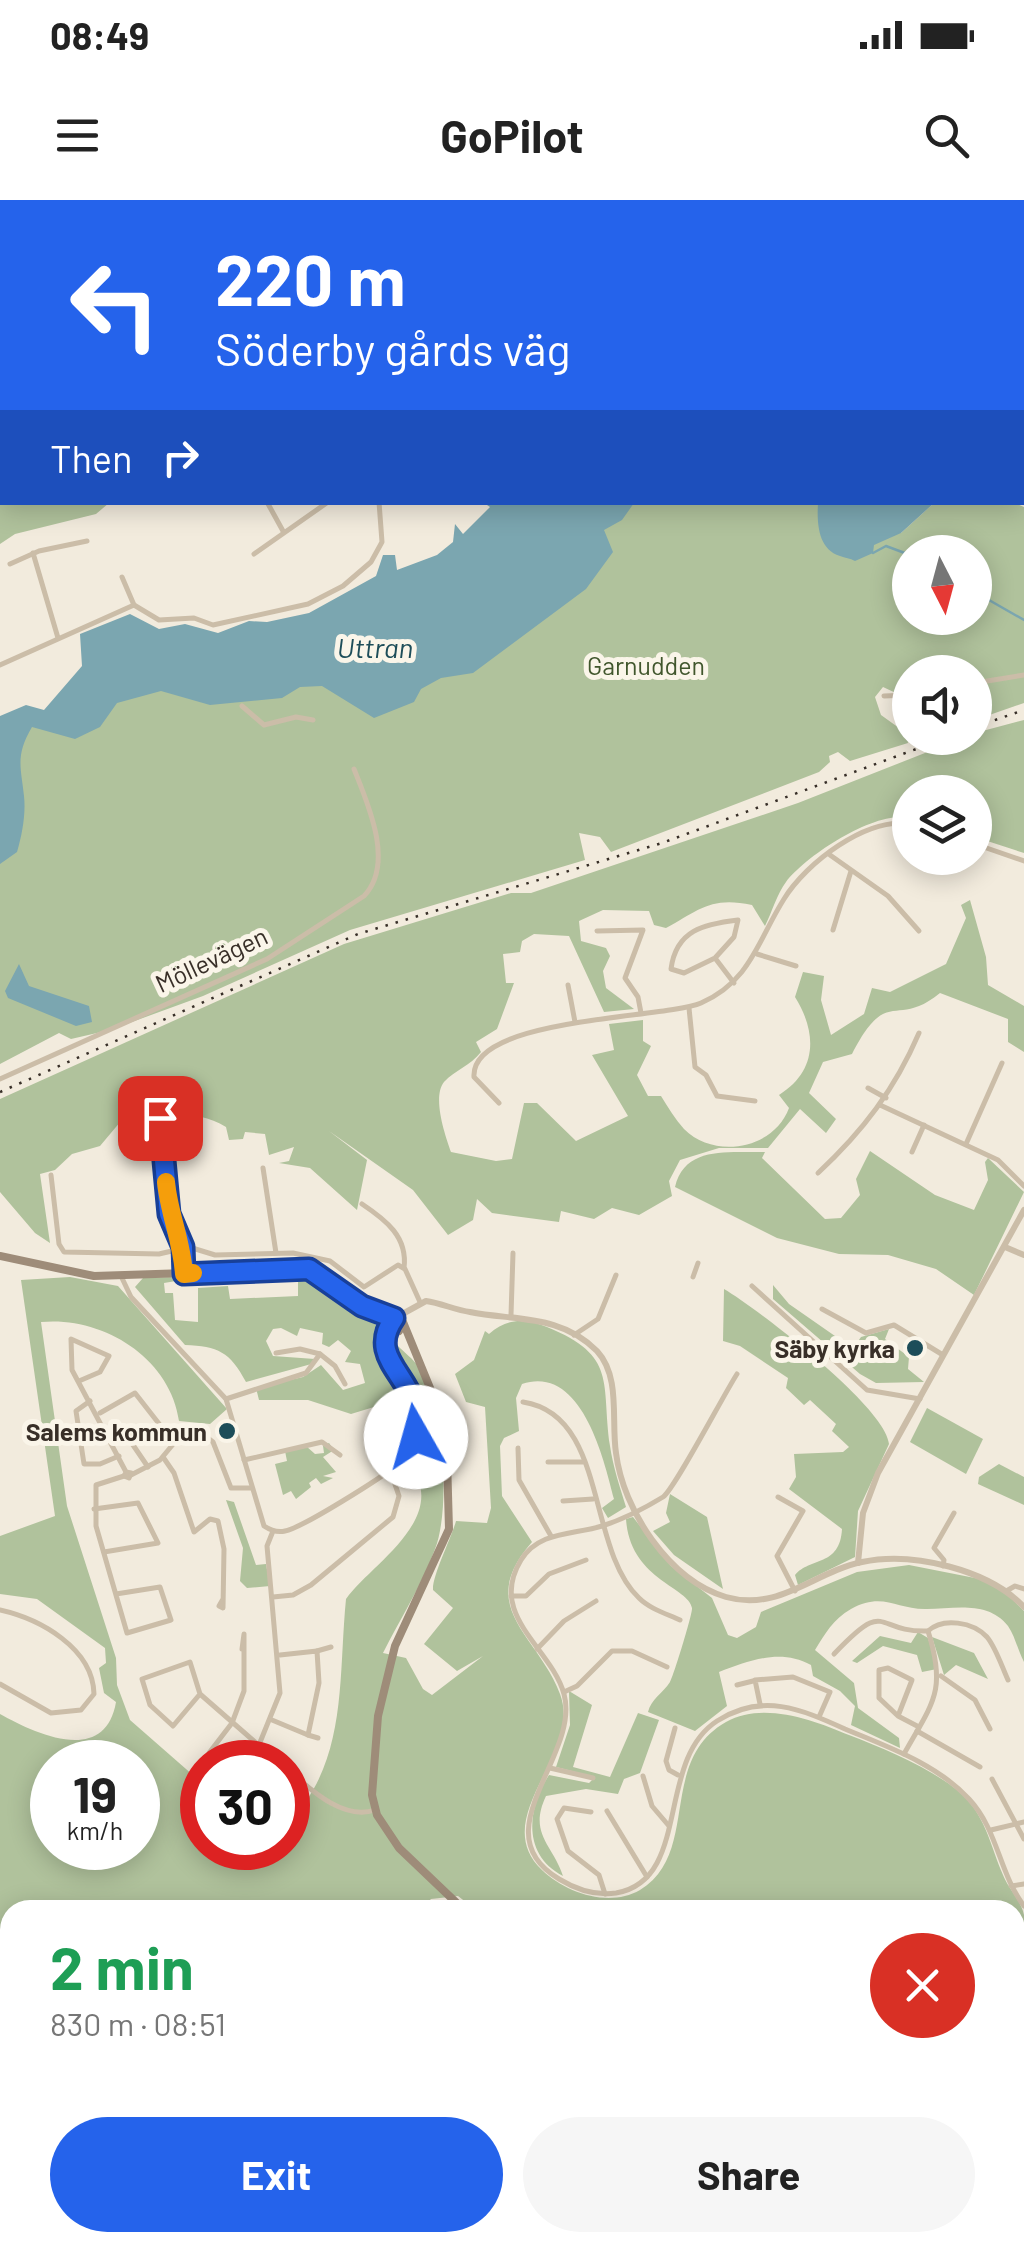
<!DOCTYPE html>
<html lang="en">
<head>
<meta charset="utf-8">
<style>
	:root { --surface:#fff; --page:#f6f6f6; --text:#222; --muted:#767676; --accent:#2563eb }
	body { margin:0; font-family:Barlow,sans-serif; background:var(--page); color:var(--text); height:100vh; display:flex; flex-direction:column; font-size:38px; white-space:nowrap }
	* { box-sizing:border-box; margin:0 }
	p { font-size:32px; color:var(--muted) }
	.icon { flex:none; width:55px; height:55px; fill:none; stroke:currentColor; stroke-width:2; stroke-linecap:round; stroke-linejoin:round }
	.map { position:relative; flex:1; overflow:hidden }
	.details { position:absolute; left:0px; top:1700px; width:1025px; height:352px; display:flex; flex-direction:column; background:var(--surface); border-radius:30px 30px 0 0; box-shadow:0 5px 25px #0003 }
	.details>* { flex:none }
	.banner { position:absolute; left:0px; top:0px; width:1025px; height:305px; box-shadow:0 5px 25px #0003; background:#2563eb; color:#fff; overflow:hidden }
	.needle { width:65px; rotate:174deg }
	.buttons { position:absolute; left:892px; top:335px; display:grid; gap:20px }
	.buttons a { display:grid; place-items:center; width:100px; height:100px; border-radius:50%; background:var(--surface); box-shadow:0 5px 25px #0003; font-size:50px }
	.speed { position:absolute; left:30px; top:1540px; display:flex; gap:20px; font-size:50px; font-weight:700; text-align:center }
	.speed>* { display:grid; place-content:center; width:130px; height:130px; border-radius:50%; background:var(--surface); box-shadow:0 5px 25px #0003; line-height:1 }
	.speed small { font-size:25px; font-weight:400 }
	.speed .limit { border:15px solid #d22; background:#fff; color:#111 }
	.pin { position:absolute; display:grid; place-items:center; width:85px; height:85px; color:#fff; margin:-42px; border-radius:20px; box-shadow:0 5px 15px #0006 }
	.me { position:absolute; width:110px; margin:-55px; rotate:353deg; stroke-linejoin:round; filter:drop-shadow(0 0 8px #0008) }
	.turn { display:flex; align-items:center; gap:35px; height:210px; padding:0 50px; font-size:45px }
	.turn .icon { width:130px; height:130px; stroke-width:2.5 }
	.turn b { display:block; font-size:70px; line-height:85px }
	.then { display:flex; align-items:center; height:95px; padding:0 50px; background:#0003; gap:20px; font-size:38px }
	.round { display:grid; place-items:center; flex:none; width:105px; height:105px; border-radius:52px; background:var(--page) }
	.summary { display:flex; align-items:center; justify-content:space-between; height:170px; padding:0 50px }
	h1 { font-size:60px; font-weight:700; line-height:75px; color:#1e9e55 }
	.primary-button { display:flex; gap:20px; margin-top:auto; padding:20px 50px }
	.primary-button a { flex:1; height:115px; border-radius:60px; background:var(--accent); color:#fff; font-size:40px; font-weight:700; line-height:115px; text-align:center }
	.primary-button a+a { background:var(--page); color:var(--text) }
	.status { display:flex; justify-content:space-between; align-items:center; height:70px; padding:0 50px; background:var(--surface); direction:ltr }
	.status svg { height:28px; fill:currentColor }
	header { display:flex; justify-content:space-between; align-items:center; height:130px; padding:0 50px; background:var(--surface); font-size:45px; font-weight:700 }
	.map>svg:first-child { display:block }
	.green { fill:#b0c29c; fill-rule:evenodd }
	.water { fill:#7ba6b0 }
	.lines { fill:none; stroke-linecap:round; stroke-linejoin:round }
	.stream { stroke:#7ba6b0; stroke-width:2.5 }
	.minor { stroke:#cbbda8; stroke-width:5 }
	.tertiary { stroke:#cbbda8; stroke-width:6 }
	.secondary { stroke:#9e8c79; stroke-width:8 }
	.motorway { stroke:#584b3f; stroke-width:12 }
	.rail { stroke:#382f28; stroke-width:2.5; stroke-dasharray:2.5 8; stroke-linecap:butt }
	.route-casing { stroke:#184099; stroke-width:25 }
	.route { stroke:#2563eb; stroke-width:18 }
	.slow { stroke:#f59e0b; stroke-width:18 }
	.poi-dot { fill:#1d4d59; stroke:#faf5e9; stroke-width:4 }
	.labels { text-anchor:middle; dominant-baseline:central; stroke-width:10; stroke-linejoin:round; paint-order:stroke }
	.park-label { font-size:25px; fill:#40562c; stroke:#faf5e9 }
	.street-label { font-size:25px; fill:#382f28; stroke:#faf5e9 }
	.poi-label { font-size:25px; font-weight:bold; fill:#382f28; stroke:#faf5e9; text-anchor:end }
	.water-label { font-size:28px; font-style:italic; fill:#1d4d59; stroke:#faf5e9 }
</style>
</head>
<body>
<div class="status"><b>08:49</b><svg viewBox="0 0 49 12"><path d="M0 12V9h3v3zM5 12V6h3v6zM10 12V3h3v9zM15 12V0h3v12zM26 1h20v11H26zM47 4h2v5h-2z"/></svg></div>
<header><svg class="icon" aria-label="menu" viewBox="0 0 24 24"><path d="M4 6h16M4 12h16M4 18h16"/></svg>GoPilot<svg class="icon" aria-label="search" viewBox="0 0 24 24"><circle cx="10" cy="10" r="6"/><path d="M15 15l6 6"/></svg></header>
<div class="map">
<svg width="1024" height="2051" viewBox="0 0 1024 2051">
	<rect width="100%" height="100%" fill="#f2ebdd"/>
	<g class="green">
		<polygon points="0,0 718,0 719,2 2,2 2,302 109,303 96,314 15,334 0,344"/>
		<path d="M552,303h317l32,30 33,-30h81l9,4v196l-49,17 4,-17 -4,-31h-65v20l-12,2 -15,-7 -8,10 6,18 25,18 2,10 -58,18 -12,-9 -9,4 1,6 -11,10 -208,80 -11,-15 -21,-4 6,27 -235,70 -147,66 -93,34 -39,9 -12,-6 -59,31v-330l249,-74zM910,352h65v66h-65z"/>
		<path d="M1024,520v133l-49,-16v-45h-65v26c-35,-8 -103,37 -124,64 -9,12 -14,30 -21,44l-13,-21c-41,-9 -53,5 -86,23l-12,-3 -5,-14 -46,-1 -24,11 2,20 25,7 4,8 -7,15 3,17 28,21 -30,3 -35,-76 -35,-2 -12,7 -2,11 -17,2 3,29h8l-17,46 -21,13 5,10c-11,14 -26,18 -37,30 -12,15 1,53 7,70l45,9 16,-2 12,-56h13l39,38 52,-25 -36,-61 22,-5 -5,-26 34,-4v21l8,5 -14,29 11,21h13c7,11 14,23 23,33 31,31 90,20 105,-21l-10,-13c39,-24 38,-63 16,-98l8,-25 21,4 -3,24 10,35 33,-21 8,-26 18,4 56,-28 20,-46 -5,-13 9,-5 16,57 2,28 36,21v46l-16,-10v-23l-68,-26c-45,37 -52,-9 -88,61l-29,8 -14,31 27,26 -10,14 -26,-24 -32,39h-49l-39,12 -11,21 3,15 -33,19 -27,-7 -18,11 -33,-8 -2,11 -67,-9 -15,-14 -4,21 -25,15 -35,-45 -84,-59 38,29 -10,50 -47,-42 -31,-5 10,-2 5,-14 -25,8 -4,-21 -20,-2 -2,7 -14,1 -3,-13c-32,-19 -70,-14 -105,-6l-21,25 -28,8 -17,16 -15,4 10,69 -15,-10 -35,-41v-93l344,-155 167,-51h20l267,-90 165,-65h12v-5z"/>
		<path d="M870,951l65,44 39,15 14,-30 -3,-18 3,-4 36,34 -50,103 -38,-26 -48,-14 -49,-1 -62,-16 -102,-51c10,-42 54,-34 90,-35l-3,6 63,61 16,-1 19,-23 -4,-16z"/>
		<path d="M298,1071l31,14 52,44 -2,21 34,59v30l-26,-36 -36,11 -43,-14h-49l-3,-12 47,-11 18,-12 22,25 22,-7 -5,-19 -15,-2 6,-11 -13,-11 -9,7 -7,-3 1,-11 -23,-5 -3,8 -16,-8 -8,1 -7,12 7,15 42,3v4l-69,19c-16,-30 -28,-36 -61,-37l-50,-58 8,-9 32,-1 1,4 -12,2 1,10h8l2,27 23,2v-34l30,-2 2,13 68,-3z"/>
		<path d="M70,1077l48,9 109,123 -17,15 -31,-3c-9,-64 -77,-105 -138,-99l26,184 49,152 1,27 13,35 72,63v65h86v-25c60,-61 50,-143 58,-224 23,-33 99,-77 68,-128 11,-53 15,-71 -20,-115l3,-11c7,7 16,14 22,22 25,36 32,142 16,182 -13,36 -35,70 -52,104l23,5 17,31 9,6 51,-39 -26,15 -33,-27 29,-36 -20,-18c-1,-14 18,-51 23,-69l31,2 4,-15 -6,-101 -19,-5 -11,-28 19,-14 11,-29 4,3c18,-16 36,-16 58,-7 71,29 54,55 63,119 3,21 10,41 16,61l-18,11 -6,-10 12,-9c-10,-39 -32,-135 -92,-115l-6,14 3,33 -15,7 -4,8 2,50 30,46c-58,66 6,93 28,152 23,60 -73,123 -18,176 24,23 67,38 98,20 61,-37 17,-129 86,-168 37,-21 87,-2 123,13 36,14 78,31 108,55 28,22 33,55 46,85 5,13 19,27 21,40 0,21 0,46 0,68 0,48 0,96 0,144l-9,3v-220h-539l-18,-14 -27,3 -11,11h-410v332l73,1 -13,8h-70v-537c34,19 105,53 116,-12l-12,-9 -5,-25 7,-5 -1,-15 -68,-49 -37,-5v-58l55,-20 -34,-236zM52,1562h86v86h-86z"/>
		<polygon points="773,1085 789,1104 845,1143 850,1153 861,1137 889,1129 885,1139 909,1157 908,1169 924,1182 876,1183 860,1174 773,1099"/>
		<path d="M724,1089c34,20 162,118 165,155l-31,67 -3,46 -57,28 -3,-10c15,-18 45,-8 47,-46l-53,-40 7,-12 -2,-23 49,-2 6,-5 -17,-16 4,-7 -26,-24 -6,5 -18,-17 2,-10 -48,-32 -17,-5z"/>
		<polygon points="927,1208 983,1239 966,1274 910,1242"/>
		<polygon points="329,1243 334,1250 323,1257 336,1272 323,1276 333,1278 321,1284 316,1278 309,1283 311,1287 296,1299 291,1291 283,1295 275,1264 287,1261 285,1251 306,1246 315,1254 324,1253 323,1246"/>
		<polygon points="999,1264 1024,1277 1024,1305 978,1284 979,1277"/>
		<polygon points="670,1294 707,1317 723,1389 674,1355 653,1331 670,1322 666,1313"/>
		<polygon points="226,1300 234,1302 256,1365 266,1364 270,1386 247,1388 240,1381 243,1348"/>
		<path d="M633,1317l38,49 41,32 16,37 9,3 19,-11 5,-15 96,-40 52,-7 71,14 24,12 20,20v51c-6,-11 -9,-26 -16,-36 -20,-26 -55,-17 -81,-17 -30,1 -44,-18 -76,0 -18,10 -26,25 -36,41l39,33 4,25 41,30 1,10 -49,-23 4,-19 -15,-15 -27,-15 -2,-11c-31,-17 -62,-4 -92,7l8,34 -32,25 -47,-19c3,-13 15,-19 22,-30 4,-7 23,-70 22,-74 -3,-21 -62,-28 -66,-89z"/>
		<polygon points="918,1432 928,1438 937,1469 922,1472 917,1455 883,1446 857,1463 852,1461 880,1436 911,1443"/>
		<polygon points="932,1437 974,1453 988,1479 956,1465 944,1475"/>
		<path d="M569,1491l23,14 -19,62 37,10 28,-64 21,7 -19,53 -16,6 -6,15 -32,-5 -40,7c-18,38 7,49 17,80 -41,-21 -36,-67 -14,-101l40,8 6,-6 -39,-10 14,-42z"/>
		<polygon points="1024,1960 1024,2051 841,2051 854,2043 1015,2042 1015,1962"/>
		<polygon points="558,2043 558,2051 331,2051 327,2043"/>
	</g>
	<g class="water">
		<path d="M484,303h150l-12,17 -18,10 9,22 -27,37 -113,84 -32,5 -20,11 -7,13 -40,16 -52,-32 -22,1 -18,11 -72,7 -49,-14 -44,12 -17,24 -25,12 -43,-12c-17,29 -11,40 -8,69 2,18 -2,39 -7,56l-17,12v-148l26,-11 18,5 38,-44 -2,-32 50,-20 29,15 26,-5 33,9 31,-12 18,1 42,-9 67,-37 7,-21h12l2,15 40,-15 16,-13 2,-18 8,10 27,-27z"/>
		<path d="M818,303l1,-1 115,1 -33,30 -27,12 -1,8 -18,8c-5,-3 -10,-3 -15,-5 -23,-7 -23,-35 -22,-53z"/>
		<polygon points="19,764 29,786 89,806 92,822 76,826 8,798 5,791"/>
	</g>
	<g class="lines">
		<g class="stream">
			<polyline points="873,353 886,346 910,355"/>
			<polyline points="975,392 1024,420"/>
		</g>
		<g class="minor">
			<polyline points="774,2 788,0"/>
			<polyline points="1022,202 1024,203"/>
			<polyline points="267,302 283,331"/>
			<polyline points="33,353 58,438"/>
			<polyline points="254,354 328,302"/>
			<polyline points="10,364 39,351 87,341"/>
			<polyline points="122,377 134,405"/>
			<polyline points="0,465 134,405 159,420 194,418 213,425 308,404 343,386 371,362 382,342 379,302"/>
			<polyline points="975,483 1024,475"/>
			<polyline points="884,496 910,495"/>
			<polyline points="242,506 264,525 296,517 313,520"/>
			<polyline points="975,644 1024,661"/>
			<polyline points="830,655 888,696 919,731"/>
			<polyline points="833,730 851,671"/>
			<polyline points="597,731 643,730 625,778 638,797 641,813"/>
			<polyline points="757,754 796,766"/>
			<path d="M715,758l-31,15 -13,-4c5,-39 33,-45 67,-49l-4,17 -19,21 19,25"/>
			<polyline points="568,785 575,822"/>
			<polyline points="689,808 695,867 706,875 717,896 755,901"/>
			<path d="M0,879l267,-120 97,-63c31,-32 4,-92 -10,-127"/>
			<polyline points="868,888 886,898"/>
			<path d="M499,903l-25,-26c-4,-60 190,-58 227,-74 50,-22 57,-63 83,-104 22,-36 82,-82 126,-75"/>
			<polyline points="880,905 998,960 1024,986"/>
			<polyline points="160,919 169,1014 183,1047 184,1074"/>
			<polyline points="966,944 1002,863"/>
			<polyline points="912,952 924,925"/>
			<polyline points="263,968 276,1053"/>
			<path d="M818,973c45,-42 77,-84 101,-140"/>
			<polyline points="51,975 59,1044 64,1052 159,1054 189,1047 215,1055 293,1053 330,1061 364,1087 398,1065 405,1069 420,1102"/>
			<path d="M362,1004c24,16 46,33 42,64"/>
			<path d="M121,1076l10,21 95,102 38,127c6,4 13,7 21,5 17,-3 98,-54 113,-67 9,-8 16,-21 19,-33 10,-39 -51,-77 -25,-102"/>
			<polyline points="693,1077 698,1063"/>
			<polyline points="752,1086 867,1190 920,1199"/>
			<polyline points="822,1109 866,1133 894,1125 943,1155"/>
			<polyline points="511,1115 513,1053"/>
			<polyline points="574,1135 598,1119 616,1075"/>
			<polyline points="320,1154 335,1166 345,1184"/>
			<path d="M737,1174c-13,20 -63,116 -74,123 -18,11 -42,23 -61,29 -30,9 -63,5 -81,34 -34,56 30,87 43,134 17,62 -84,138 -5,185 18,11 36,17 57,14 76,-13 39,-132 101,-172 45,-29 84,-12 128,8 43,18 92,35 124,70 29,31 30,74 55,107"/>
			<polyline points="79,1181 100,1172 109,1156 71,1139 72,1170 126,1272 131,1273 129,1278 124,1276 126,1272"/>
			<polyline points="226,1199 306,1173 320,1154 300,1149 276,1153"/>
			<polyline points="90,1201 76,1211 84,1264 100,1264 119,1256"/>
			<path d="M523,1202c85,13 63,146 116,196 11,11 28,16 41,22"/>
			<polyline points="100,1213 135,1193 160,1225 182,1234"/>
			<polyline points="111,1227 118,1223 148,1267"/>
			<polyline points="518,1248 519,1280 551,1336"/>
			<polyline points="163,1257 174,1273 194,1332 210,1319 218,1321 224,1349 223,1408 219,1406 223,1399"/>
			<polyline points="244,1260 322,1242 340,1255"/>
			<polyline points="548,1262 583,1262"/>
			<polyline points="131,1275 160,1260 184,1231 195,1228 213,1242 231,1288 252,1288"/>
			<polyline points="778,1297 803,1311 777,1356 795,1391"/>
			<polyline points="563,1301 593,1299"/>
			<polyline points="94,1309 138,1303 158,1343 104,1352"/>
			<polyline points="943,1366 944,1360 934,1348 954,1313"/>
			<polyline points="1008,1390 1015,1386 1024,1389"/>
			<polyline points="116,1394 160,1387 171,1420 127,1433 96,1326 96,1285 124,1276"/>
			<polyline points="511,1396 526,1396 549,1374 586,1360"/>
			<polyline points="273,1397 293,1395 311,1385 393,1317 399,1296 390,1270"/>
			<path d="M0,1410c40,9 93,38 94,84l-13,16 -30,3 -51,-29"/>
			<path d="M928,1431c15,-14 45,-9 59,6 9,11 15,30 21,43"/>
			<polyline points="537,1449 564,1421 596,1401"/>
			<polyline points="317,1451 331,1447"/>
			<path d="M834,1454c55,-58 39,-21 94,-23 19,60 5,71 -24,123"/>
			<polyline points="941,1476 975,1500 990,1529"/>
			<polyline points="737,1485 753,1481"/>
			<polyline points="564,1492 577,1486 612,1451 632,1451 667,1467"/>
			<polyline points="200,1494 173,1526 150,1505 142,1479 190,1462 200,1494 278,1562"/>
			<polyline points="760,1504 755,1480 793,1477 830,1492 819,1517"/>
			<polyline points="898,1516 879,1498 879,1470 888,1468 912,1480 898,1516 919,1527"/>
			<polyline points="272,1520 308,1535 319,1483 317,1451 280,1455"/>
			<polyline points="675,1528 666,1561 669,1570 678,1575"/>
			<polyline points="917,1531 980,1567"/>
			<polyline points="308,1535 318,1538"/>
			<polyline points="215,1562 209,1553 232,1523 244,1491 244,1434 242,1449"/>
			<polyline points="252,1562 280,1493 267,1346 273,1331"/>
			<polyline points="550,1568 593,1578"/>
			<path d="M288,1570c22,19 55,51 87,40"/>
			<polyline points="643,1576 652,1606 669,1626"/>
			<polyline points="992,1579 1024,1639"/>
			<polyline points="607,1611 647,1677"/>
			<polyline points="591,1612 564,1608 557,1619 568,1651 599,1675 605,1694"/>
			<polyline points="991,1630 1024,1622"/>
			<polyline points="1011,1686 1024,1684"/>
		</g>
		<g class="tertiary">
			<polyline points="1005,1047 1024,1055"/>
			<path d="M397,1117l29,-16c15,2 29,9 44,11 45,9 91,2 127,39 24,26 14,70 19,102 7,57 53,127 110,144 53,15 88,-25 136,-35 51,-11 127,8 162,45"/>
			<polyline points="858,1363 863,1313 878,1273 1024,1010"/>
		</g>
		<g class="secondary">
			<polyline points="0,1056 94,1076 309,1069 326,1076 364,1108"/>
			<polyline points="362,1106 403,1122 437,1205 447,1258 449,1329 395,1446 378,1516 372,1595 377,1615 399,1648 464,1710"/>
			<polyline points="390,1123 399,1131"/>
			<polyline points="629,2042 630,2051"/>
		</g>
		<g class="motorway">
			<polyline points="1015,1947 1024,1944"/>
			<polyline points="805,2051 816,2042"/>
		</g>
		<g class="rail">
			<polyline points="975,527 1024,510"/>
			<polyline points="0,892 358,734 662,643 946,538"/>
		</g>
	</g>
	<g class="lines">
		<g class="route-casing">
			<path id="route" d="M160,918l9,96 14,33 1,27 125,-5 53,37 32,12c-32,46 34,61 22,119"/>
		</g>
		<use href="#route" class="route"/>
		<path class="slow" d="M166,982c3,32 16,59 18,92l9,-1"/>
	</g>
	<g class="poi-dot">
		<circle cx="915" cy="1148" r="10"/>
		<circle cx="227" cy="1231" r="10"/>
	</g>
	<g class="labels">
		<g class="park-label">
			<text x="646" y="465">Garnudden</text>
		</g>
		<g class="street-label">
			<text transform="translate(211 759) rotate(-25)">Möllevägen</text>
		</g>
		<g class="poi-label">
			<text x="895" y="1148">Säby kyrka</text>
			<text x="207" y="1231">Salems kommun</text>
		</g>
		<g class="water-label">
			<text x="375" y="447">Uttran</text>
		</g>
	</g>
</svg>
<div class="buttons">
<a><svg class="needle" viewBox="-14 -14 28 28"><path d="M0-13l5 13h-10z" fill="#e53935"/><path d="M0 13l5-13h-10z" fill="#767676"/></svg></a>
<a><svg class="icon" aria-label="sound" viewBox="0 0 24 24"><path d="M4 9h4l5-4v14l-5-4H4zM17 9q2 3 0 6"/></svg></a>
<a><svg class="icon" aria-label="layers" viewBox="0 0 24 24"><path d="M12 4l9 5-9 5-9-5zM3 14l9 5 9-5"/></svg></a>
</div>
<div class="speed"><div>19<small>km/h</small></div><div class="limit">30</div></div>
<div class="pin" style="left:160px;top:918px;background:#d93025"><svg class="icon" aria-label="arrive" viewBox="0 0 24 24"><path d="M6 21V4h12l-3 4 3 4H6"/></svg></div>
<svg class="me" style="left:416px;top:1237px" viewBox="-20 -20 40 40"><circle r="19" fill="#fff"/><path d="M0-13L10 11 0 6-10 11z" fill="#2563eb"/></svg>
<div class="banner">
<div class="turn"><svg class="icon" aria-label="left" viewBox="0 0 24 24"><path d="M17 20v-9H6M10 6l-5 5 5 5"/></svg><div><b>220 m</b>Söderby gårds väg</div></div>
<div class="then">Then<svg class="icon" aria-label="right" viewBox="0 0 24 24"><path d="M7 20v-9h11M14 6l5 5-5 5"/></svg></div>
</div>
<section class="details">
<div class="summary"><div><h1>2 min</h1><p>830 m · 08:51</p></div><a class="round" style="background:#d93025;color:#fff"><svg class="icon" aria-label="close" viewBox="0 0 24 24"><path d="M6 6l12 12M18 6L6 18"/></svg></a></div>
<div class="primary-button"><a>Exit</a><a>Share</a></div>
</section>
</div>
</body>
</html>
